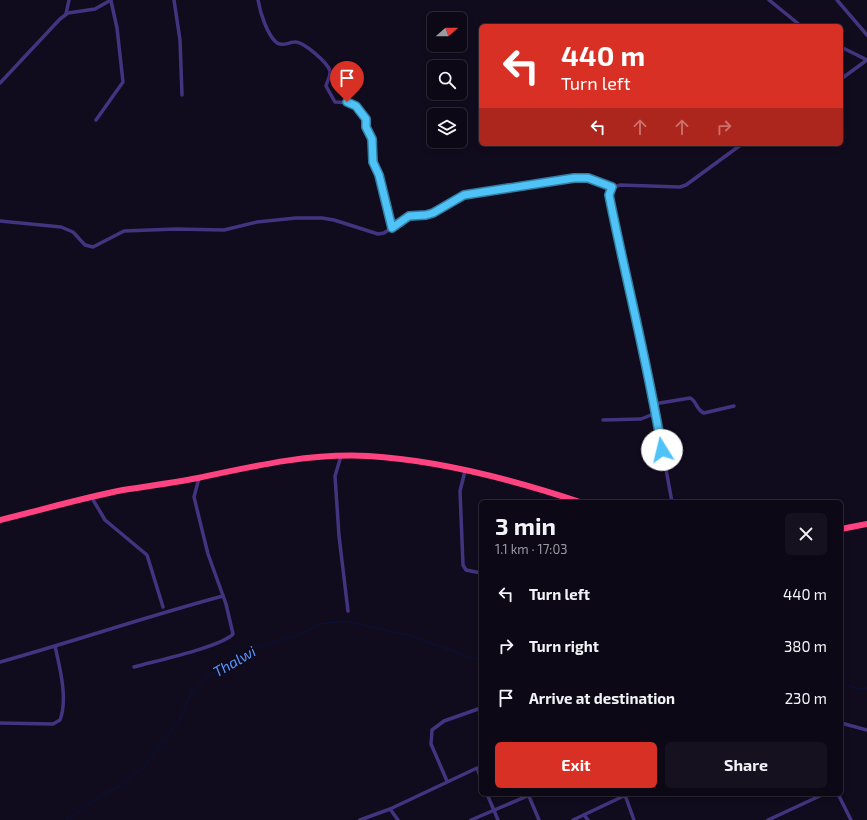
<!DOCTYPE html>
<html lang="en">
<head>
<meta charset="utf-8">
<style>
	:root { --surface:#0d0816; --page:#16111f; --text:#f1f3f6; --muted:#9a9aa1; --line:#2d2935; --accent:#d93025 }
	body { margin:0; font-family:"Exo 2",sans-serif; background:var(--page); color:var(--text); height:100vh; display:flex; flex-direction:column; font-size:15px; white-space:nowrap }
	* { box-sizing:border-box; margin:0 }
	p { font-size:13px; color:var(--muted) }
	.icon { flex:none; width:22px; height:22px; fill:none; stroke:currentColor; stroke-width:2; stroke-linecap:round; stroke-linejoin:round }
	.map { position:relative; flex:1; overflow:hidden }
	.panel { position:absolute; left:479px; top:500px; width:364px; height:296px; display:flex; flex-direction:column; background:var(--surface); border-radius:6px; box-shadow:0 2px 6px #0003,0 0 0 1px var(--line) }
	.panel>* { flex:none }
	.hud { position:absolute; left:479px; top:24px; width:364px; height:122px; border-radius:6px; box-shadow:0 2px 6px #0003,0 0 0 1px var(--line); background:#d93025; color:#fff; overflow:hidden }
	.needle { width:26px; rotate:70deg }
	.controls { position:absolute; left:427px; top:12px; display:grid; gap:8px }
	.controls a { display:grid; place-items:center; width:40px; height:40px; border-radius:6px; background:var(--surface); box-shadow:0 2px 6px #0003,0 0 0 1px var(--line); font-size:20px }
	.pin { position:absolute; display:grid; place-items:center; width:34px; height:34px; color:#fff; margin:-41px -17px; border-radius:50% 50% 50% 0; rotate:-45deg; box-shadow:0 0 4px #0007 }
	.pin .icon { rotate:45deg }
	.me { position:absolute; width:44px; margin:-22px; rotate:351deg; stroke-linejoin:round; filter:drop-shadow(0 0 3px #0008) }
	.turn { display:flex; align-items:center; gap:14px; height:84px; padding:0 16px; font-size:18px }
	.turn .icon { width:52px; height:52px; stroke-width:2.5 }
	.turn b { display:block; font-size:28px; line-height:34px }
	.lanes { display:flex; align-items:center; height:38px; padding:0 16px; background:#0003; justify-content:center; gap:20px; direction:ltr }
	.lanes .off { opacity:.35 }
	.round { display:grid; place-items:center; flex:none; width:42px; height:42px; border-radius:6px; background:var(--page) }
	.head { display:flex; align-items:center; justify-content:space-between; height:68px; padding:0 16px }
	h1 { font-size:24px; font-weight:700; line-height:30px }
	.cta { display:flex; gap:8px; margin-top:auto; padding:8px 16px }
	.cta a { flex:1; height:46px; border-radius:6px; background:var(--accent); color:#fff; font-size:16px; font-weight:700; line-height:46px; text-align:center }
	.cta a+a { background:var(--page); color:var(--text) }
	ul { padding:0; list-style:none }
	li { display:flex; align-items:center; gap:12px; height:52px; padding:0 16px }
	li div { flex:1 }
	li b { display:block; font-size:15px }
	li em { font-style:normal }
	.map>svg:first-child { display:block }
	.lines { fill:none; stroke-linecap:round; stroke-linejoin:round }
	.stream { stroke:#07123b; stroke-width:1 }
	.street { stroke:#42347f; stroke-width:3.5 }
	.highway { stroke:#ff4381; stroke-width:6 }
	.route-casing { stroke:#337fa1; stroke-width:10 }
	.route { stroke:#4fc3f7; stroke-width:7 }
	.labels { text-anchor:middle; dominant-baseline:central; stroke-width:3; stroke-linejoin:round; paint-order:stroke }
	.water-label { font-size:15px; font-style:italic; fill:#5697ff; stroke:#110b1e }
</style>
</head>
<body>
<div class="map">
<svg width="867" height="820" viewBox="0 0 867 820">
	<rect width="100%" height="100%" fill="#110b1e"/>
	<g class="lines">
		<g class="stream">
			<path d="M841,680c6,8 17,9 26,8"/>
			<polyline points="66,820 101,796 124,783 145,766 180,719 192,691 209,676 253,648 299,635 320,624 345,621 411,636 481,661"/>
		</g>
		<g class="street">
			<polyline points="174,0 180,40 182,95"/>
			<path d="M258,0c2,12 9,35 19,43 7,4 11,-1 18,-1 8,-1 33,21 35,29 1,5 -3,10 -4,15l9,16 17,1 14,16v8l7,18v17l6,13 12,53"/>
			<polyline points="769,0 801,26"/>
			<polyline points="837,0 867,35"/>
			<polyline points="66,14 69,0"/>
			<polyline points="841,47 867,60"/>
			<polyline points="841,79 867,60"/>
			<polyline points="0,83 60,19 68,13 95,9 111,0"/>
			<polyline points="96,120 123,82 117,28 111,1"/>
			<polyline points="0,221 61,227 73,232 85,245 93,247 124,231 176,229 224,230 257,222 296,218 322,218 334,220 378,234 384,233 409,216 426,215 433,213 464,195 574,178 588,179 612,187"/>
			<path d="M654,404l36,-6c7,3 6,12 14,15l30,-7"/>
			<polyline points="603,420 641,419 656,413"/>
			<polyline points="341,456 335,476 339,536 348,611"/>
			<polyline points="465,471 460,491 463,565 466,570 481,573"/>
			<polyline points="92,498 105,520 147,555 163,607"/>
			<polyline points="672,502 654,404 626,282 609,195 611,188 620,185 680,187 686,185 742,144"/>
			<path d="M0,662c75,-21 148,-46 223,-66"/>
			<path d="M134,667c21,-6 87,-20 99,-33l-7,-30 -18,-50 -14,-57 5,-19"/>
			<path d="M0,723l53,1 7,-4c8,-21 0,-52 -5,-74"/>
			<polyline points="841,723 867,730"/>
			<polyline points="447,781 431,744 432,730 444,721 481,708"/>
			<polyline points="487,794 498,820"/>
			<polyline points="528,794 539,820"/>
			<polyline points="838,794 851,820"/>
			<polyline points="625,795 634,820"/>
			<polyline points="390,809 398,820"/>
			<polyline points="584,815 588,820"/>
			<polyline points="360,820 390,809 477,768 481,779"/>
			<polyline points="471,820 532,794"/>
			<polyline points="573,820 628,794"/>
			<polyline points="768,820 824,794"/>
		</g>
		<g class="highway">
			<path d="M0,520c41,-10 82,-22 123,-30 25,-4 50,-7 75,-12 56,-12 112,-25 170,-22 69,4 146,24 212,46"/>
			<polyline points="841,529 867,524"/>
		</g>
	</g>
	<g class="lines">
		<g class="route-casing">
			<path id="route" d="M347,102l9,4 10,13v8l6,12 1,23 6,13 13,53 17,-12 17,-1 7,-2 31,-18 110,-17h14l24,9 -3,8c17,85 39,169 53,255"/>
		</g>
		<use href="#route" class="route"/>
	</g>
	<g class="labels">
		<g class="water-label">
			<text transform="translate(234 661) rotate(-30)">Thalwi</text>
		</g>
	</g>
</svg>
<div class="controls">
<a><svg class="needle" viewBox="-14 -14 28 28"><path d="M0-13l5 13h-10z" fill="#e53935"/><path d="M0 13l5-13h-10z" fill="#9a9aa1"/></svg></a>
<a><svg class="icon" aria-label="search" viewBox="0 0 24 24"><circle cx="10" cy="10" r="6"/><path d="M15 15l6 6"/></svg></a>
<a><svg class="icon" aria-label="layers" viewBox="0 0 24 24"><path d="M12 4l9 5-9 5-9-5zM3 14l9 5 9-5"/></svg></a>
</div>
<div class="pin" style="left:347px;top:102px;background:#d93025"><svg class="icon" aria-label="arrive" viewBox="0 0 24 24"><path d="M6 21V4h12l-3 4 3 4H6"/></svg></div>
<svg class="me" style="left:662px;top:450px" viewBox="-20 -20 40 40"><circle r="19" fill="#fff"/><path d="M0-13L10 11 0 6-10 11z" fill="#4fc3f7"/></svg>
<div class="hud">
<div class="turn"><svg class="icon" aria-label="left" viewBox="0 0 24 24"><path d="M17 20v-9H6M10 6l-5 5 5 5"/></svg><div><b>440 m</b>Turn left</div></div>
<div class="lanes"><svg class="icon" aria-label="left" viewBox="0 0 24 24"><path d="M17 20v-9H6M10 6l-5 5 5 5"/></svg><svg class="icon off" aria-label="ahead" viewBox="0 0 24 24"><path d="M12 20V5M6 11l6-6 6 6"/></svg><svg class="icon off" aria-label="ahead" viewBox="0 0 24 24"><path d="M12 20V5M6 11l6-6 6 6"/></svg><svg class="icon off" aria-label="right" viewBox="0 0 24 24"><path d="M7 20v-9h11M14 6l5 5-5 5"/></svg></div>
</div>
<section class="panel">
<div class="head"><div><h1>3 min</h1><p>1.1 km · 17:03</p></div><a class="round"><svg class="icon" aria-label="close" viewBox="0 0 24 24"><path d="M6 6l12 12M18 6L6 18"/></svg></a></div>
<ul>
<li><svg class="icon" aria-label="left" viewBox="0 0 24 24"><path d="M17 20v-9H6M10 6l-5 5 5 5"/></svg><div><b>Turn left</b></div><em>440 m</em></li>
<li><svg class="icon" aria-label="right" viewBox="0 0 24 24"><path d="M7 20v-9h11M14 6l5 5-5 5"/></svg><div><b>Turn right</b></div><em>380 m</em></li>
<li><svg class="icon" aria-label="arrive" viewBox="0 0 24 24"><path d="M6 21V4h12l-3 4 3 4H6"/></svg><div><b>Arrive at destination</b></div><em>230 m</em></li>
</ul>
<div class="cta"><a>Exit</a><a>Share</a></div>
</section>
</div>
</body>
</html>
